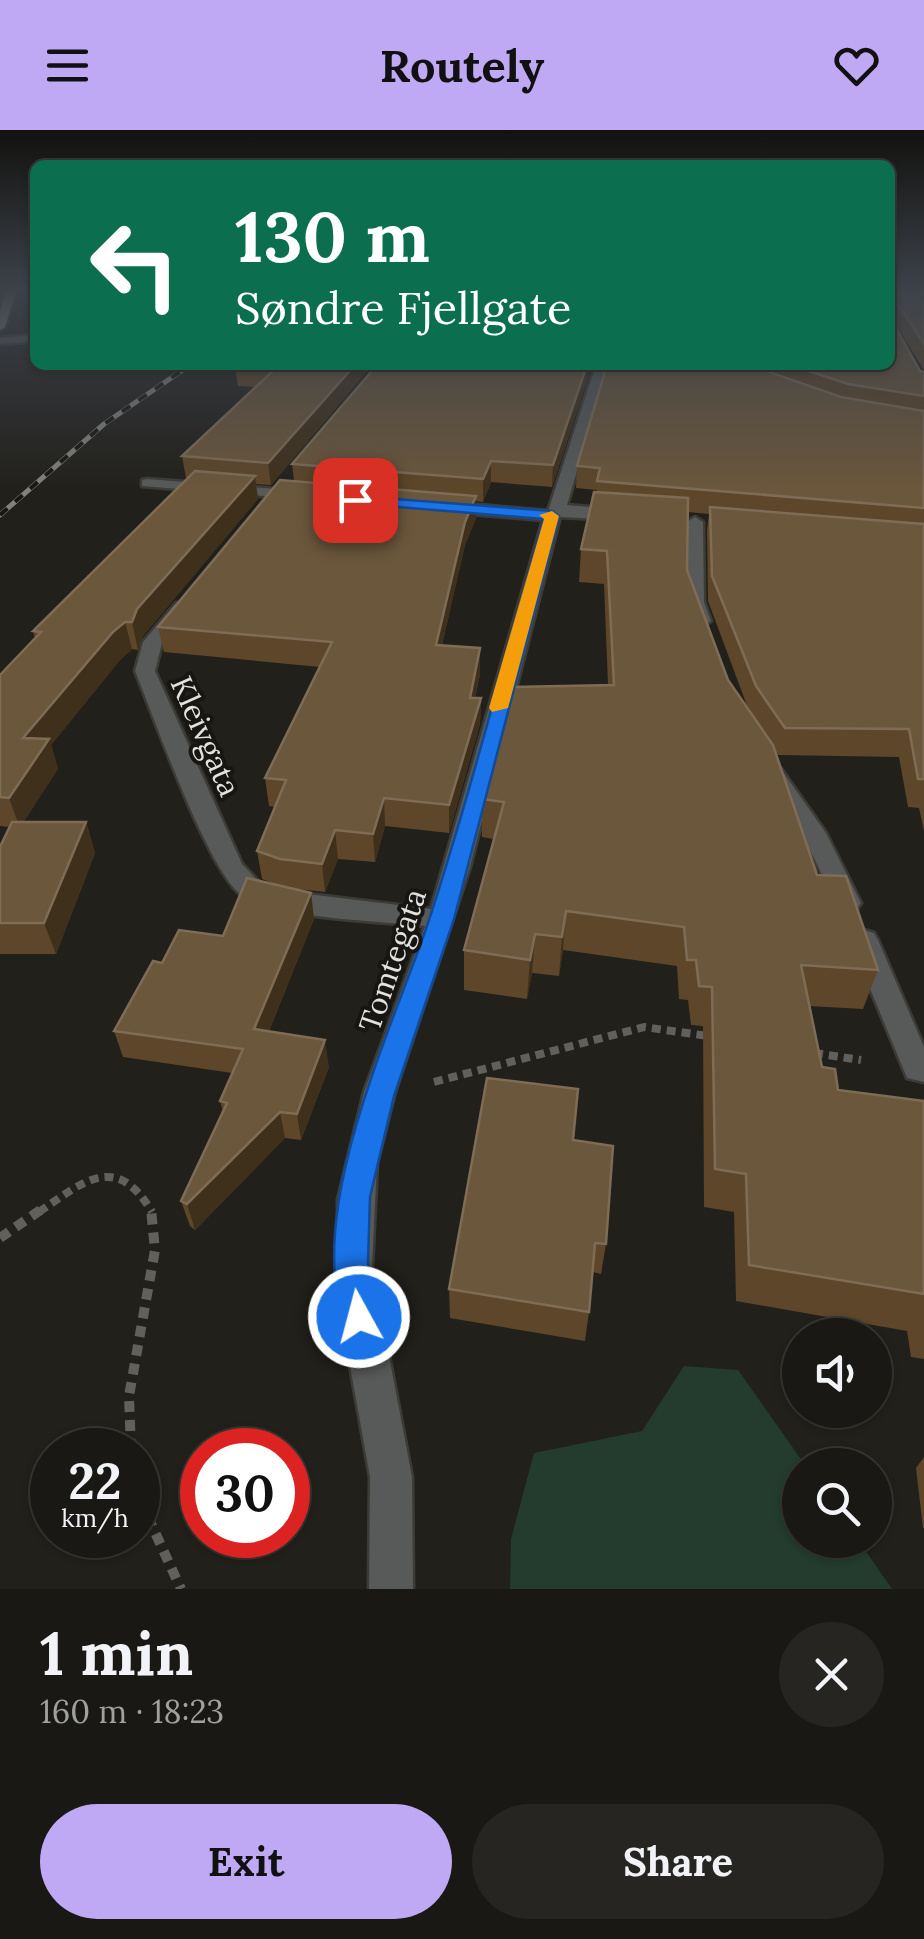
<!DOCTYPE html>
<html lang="en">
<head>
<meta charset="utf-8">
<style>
	:root { --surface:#191814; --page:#262522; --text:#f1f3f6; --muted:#9fa0a0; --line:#373734; --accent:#bfa8f4 }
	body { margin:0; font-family:Lora,serif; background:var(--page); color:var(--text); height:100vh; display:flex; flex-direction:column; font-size:38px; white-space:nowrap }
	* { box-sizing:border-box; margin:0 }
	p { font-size:32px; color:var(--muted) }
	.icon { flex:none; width:55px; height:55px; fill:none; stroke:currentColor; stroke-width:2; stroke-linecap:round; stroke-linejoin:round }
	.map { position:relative; height:1459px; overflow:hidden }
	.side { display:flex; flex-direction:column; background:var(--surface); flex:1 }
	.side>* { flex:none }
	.guide { position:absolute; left:30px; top:30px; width:865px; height:210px; border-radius:15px; box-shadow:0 2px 8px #0004,0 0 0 2px var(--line); background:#0b6e4f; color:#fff; overflow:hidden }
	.fabs { position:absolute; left:782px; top:1188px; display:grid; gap:20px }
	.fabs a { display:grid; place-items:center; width:110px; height:110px; border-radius:50%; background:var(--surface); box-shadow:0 2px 8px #0004,0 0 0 2px var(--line); font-size:50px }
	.speed { position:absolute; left:30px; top:1298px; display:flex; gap:20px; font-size:50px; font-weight:700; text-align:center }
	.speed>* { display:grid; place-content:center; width:130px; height:130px; border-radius:50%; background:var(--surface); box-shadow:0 2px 8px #0004,0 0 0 2px var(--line); line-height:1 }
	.speed small { font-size:25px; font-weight:400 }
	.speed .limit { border:15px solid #d22; background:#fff; color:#111 }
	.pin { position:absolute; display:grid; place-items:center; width:85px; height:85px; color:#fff; margin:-42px; border-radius:20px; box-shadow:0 5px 15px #0006 }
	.me { position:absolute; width:110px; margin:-55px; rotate:353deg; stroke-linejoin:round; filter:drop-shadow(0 0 8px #0008) }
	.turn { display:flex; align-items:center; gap:35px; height:210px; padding:0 40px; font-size:45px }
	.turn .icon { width:130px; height:130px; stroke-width:2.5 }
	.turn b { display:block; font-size:70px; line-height:85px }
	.round { display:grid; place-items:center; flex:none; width:105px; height:105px; border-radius:52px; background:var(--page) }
	.summary { display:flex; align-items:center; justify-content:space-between; height:170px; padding:0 40px }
	h1 { font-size:60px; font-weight:700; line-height:75px }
	.action { display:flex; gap:20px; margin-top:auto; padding:20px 40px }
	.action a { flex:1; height:115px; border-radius:60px; background:var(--accent); color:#111; font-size:40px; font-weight:700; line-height:115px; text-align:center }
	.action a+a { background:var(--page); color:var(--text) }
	header { display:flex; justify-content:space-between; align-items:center; height:130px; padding:0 40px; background:var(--accent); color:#111; font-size:45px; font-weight:700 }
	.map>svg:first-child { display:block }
	.green { fill:#233c2e }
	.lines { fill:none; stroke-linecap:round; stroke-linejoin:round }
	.lane-casing { stroke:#3c3b36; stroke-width:5 }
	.street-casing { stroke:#3c3b36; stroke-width:5 }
	.primary-casing { stroke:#3c3b36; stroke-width:5 }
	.path-far1 { stroke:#61605c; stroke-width:8; stroke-dasharray:9 6; stroke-linecap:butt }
	.path { stroke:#61605c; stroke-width:10; stroke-dasharray:11 8; stroke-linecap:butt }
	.lane { fill:#575a59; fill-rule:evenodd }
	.street { fill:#575a59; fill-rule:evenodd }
	.primary { fill:#8f9592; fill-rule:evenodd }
	.rail-casing { stroke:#82817d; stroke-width:5 }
	.rail { stroke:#181612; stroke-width:4; stroke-dasharray:10; stroke-linecap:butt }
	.wall { fill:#5d4629; fill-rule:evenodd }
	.shaded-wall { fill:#3f301b }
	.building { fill:#6b573c; stroke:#7e6c56; stroke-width:2.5 }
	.route { fill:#1a73e8; stroke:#114b97; stroke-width:2.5 }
	.slow { fill:#f59e0b }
	.labels { text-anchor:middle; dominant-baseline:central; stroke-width:8; stroke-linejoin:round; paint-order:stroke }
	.street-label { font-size:30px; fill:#e3e2df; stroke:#181612 }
</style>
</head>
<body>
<header><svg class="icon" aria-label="menu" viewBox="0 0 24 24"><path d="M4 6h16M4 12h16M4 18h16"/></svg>Routely<svg class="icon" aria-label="heart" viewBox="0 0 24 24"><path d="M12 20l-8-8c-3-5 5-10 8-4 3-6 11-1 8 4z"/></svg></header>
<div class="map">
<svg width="924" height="1459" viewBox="0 0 924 1459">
	<rect width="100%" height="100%" fill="#21201b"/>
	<polygon class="green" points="684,1236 738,1240 805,1335 800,1335 800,1410 858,1410 892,1459 510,1459 511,1409 534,1323 642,1301"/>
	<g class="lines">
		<g class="lane-casing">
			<polygon id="lane" points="147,349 276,359 283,363 276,367 142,356 142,350"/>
		</g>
		<g class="street-casing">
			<g id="street">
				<polygon points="35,205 35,211 0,214 0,208"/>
				<path d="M596,235h12l-41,140 56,5 8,5 -8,5 -63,-3 -90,350 -75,225 -18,71 -5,103 40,211 1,112h-44l1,-112 -32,-178v-100l26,-107 61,-166c-46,-5 -143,-7 -181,-29 -35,-21 -90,-181 -109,-226l8,-29 33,-39h12l3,4 -29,36 -7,28 87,193 19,20 22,7 148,18 112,-389 -97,-8 -8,-5 8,-5 102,9z"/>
				<path d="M695,387l8,5 1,80 7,19 -9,6c-25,-11 -15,-80 -15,-105z"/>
				<polygon points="773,637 781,639 826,703 861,773 857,779 848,782 839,779 802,704 762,644"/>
				<polygon points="864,800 874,803 878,810 924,917 924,952 907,948 850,810 854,803"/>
			</g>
		</g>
		<g class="primary-casing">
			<polygon id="primary" points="7,158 17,158 5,197 0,200 0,181"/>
		</g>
		<g class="path-far1">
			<polyline points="814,923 861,930"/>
			<polyline points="434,952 644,897 708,906"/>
			<path d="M39,1082c44,-30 77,-61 113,0"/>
		</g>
		<g class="path">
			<polyline points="0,1108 42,1079"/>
			<polyline points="131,1320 129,1266 155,1120 151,1079"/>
			<polyline points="138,1350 147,1385 181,1459"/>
		</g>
		<use href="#lane" class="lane"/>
		<use href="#street" class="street"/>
		<use href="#primary" class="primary"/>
		<g class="rail-casing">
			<polyline id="rail" points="0,385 104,294 190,235"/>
		</g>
		<use href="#rail" class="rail"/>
	</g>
	<g class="wall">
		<path d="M890,158h34v82l-31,-50h-2l29,51 4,1v459l-5,-23 -11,-1 -9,-50 -121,-2 -3,-5 42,125 61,95 -15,39 -54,-3 13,61 16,23 86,11v258l-13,-2 -4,-26 -171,-30 -2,-89 -30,-5 -1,-181 -12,-1 -3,-25 -9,-1 -2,-33 -114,-16 -4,26 -27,-3 -5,26 -63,-9v-40l30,-111 -12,-2v-38l126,-114 -4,-101 -25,-2 2,-33 16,-59 -21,-2 1,-22 30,-101h283zM688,382l21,2 -2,16 1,71 41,110 -21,-31 -41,-110z"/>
		<polygon points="238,235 372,235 271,355 256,354 258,369 143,506 138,520 132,519 120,530 51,615 58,639 23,692 86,692 95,723 56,824 0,824 0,717 10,697 0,696 0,545 35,509 33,501 188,348 186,348 182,326 257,257 238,256 235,237"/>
		<polygon points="377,235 592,235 552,357 491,352 483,372 476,371 476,388 465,415 442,515 480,544 475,568 481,568 480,594 449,703 385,696 375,732 338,729 325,762 289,758 311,763 314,789 269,901 329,937 301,1010 285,1008 195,1100 190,1096 181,1071 223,982 220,971 232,943 123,927 114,901 162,833 223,806 280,756 262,749 257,721 275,677 269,676 265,648 320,537 164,522 158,497 294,351 292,334"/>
		<polygon points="573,1010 606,1114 601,1144 593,1142 589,1182 585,1211 450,1188 449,1159"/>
		<polygon points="924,1327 924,1398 923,1398 916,1338"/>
	</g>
	<g class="shaded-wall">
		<polygon points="355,235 372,235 271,355 268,333"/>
		<polygon points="587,235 592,235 552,357 553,335"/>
		<polygon points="491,331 491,352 483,372 483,349"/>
		<polygon points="255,346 258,369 143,506 138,520 132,492 137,479"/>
		<polygon points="476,366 476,388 465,415 436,541 436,515 465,392"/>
		<polygon points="125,492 132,519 120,530 51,615 58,639 20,698 9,668 23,608 113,502"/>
		<polygon points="480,518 480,544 470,594 470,568"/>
		<polygon points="481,568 480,594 449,703 449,675"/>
		<polygon points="384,668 385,696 375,732 373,704"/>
		<polygon points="86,692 95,723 56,824 44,793"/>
		<polygon points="335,700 338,729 325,762 322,734"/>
		<polygon points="311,763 314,789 259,925 254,899"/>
		<polygon points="566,781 563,820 559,846 562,807"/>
		<polygon points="535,804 532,843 527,869 530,830"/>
		<polygon points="325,910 329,937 301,1010 297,984"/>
		<polygon points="280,982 285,1008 195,1100 187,1074"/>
	</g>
	<g class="building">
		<polygon points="890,158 924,158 924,214 897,173 892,172 891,189 920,241 924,242 924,266 848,254 790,235 890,235"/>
		<polygon points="238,235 355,235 268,333 182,326 275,239 235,237"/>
		<polygon points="377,235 587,235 553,335 491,331 483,349 292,334"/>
		<polygon points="607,235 749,235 841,267 924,281 924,378 597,351 600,338 577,336"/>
		<polygon points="195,341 255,346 137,479 132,492 125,492 113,502 23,608 49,609 9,668 0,667 0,545 41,502 33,501"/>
		<polygon points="280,350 476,366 465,392 436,515 480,518 470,568 481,568 449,675 384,668 373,704 335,700 322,734 280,729 257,721 286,650 265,648 332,512 158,497"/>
		<polygon points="594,362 688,368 687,440 728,550 773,615 817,745 846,746 878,840 801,835 822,937 835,939 838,960 924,971 924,1164 749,1135 746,1044 715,1039 712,857 699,856 696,830 687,830 684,797 566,781 562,807 535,804 530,830 464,820 504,672 482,669 512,557 614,555 607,421 581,419"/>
		<polygon points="710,377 924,394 924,649 918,649 909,599 785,598 756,556 712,446"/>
		<polygon points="12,692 86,692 44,793 0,793 0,717"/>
		<polygon points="247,748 311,763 254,899 325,910 297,984 280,982 187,1074 181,1071 227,973 220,971 243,919 114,901 153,831 162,833 179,800 223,806"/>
		<polygon points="487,948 578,959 573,1010 613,1016 606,1114 595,1113 589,1182 449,1159"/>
	</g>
	<linearGradient id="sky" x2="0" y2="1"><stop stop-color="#12120f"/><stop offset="0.44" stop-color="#3d424a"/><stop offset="1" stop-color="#3d424a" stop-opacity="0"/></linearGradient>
	<rect width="924" height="362" fill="url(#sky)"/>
	<path class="route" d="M355,366l197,15 7,5 -105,403 -60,177 -16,67 -8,34 -2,65 8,55 -5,12 -12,5 -12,-5c-47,-112 46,-301 82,-409 43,-132 77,-267 115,-401l-194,-16z"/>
	<polygon class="slow" points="552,381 559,386 508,578 492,582 489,578 544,389 539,385"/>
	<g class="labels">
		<g class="street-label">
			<text transform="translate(206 606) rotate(66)">Kleivgata</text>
			<text transform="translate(392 830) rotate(-71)">Tomtegata</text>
		</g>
	</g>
</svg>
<div class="fabs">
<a><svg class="icon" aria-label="sound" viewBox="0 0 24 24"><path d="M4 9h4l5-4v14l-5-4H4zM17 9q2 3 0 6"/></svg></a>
<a><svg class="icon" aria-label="search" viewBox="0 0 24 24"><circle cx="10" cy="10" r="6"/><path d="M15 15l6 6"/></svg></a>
</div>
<div class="speed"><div>22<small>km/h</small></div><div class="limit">30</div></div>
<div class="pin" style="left:355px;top:370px;background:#d93025"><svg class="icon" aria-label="arrive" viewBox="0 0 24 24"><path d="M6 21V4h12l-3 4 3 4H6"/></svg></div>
<svg class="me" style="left:359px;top:1187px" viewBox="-20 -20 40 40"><circle r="17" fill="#1a73e8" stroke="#fff" stroke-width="3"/><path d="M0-11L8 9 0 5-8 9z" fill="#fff"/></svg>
<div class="guide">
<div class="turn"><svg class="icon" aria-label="left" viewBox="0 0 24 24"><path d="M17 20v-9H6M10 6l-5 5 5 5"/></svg><div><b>130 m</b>Søndre Fjellgate</div></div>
</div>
</div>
<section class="side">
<div class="summary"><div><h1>1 min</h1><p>160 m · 18:23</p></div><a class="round"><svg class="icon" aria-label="close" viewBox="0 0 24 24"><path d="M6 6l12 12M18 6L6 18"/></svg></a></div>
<div class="action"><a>Exit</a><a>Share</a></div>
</section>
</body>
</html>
